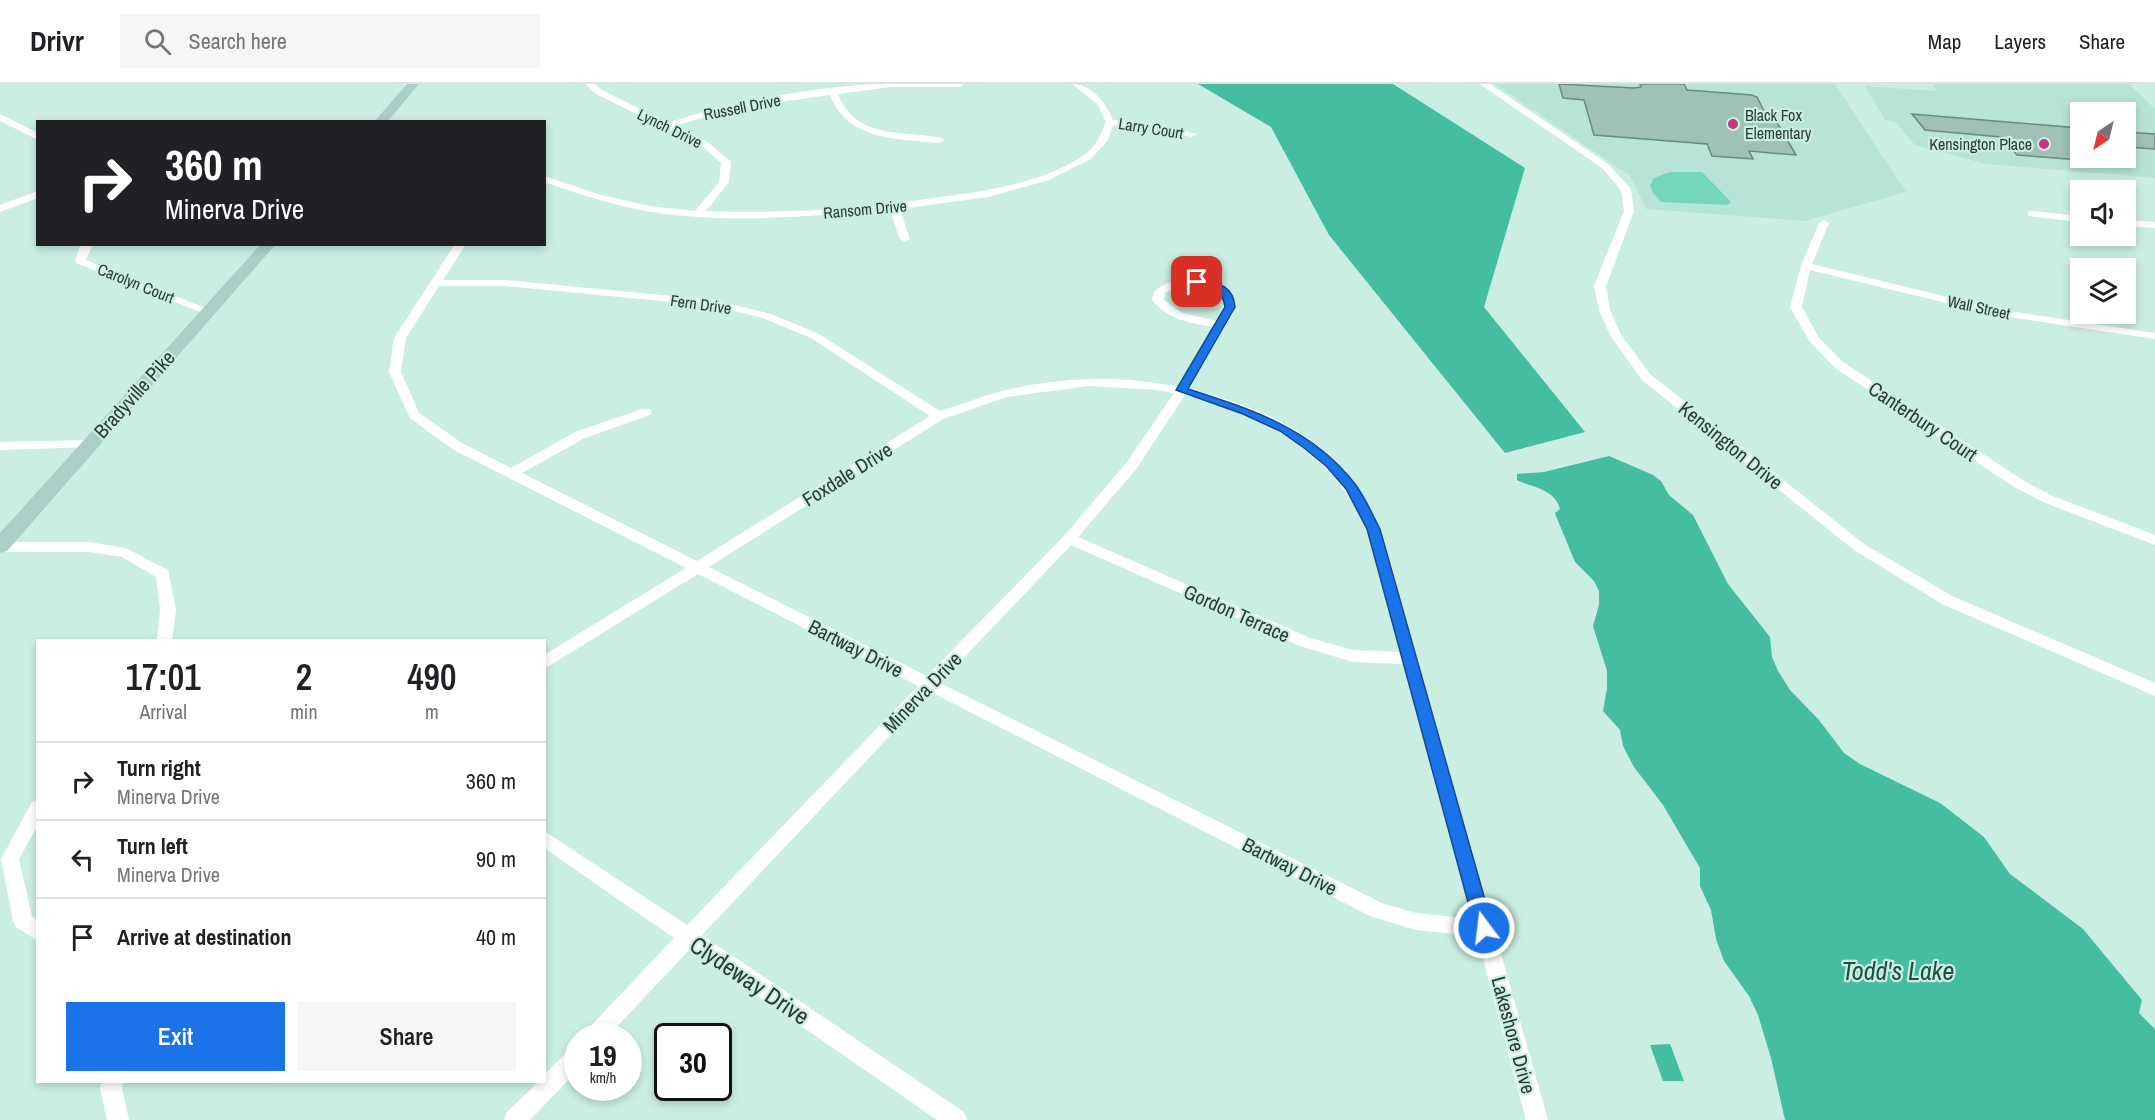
<!DOCTYPE html>
<html lang="en">
<head>
<meta charset="utf-8">
<style>
	:root { --surface:#fff; --page:#f6f6f6; --text:#202124; --muted:#757577; --line:#e0e0e0; --accent:#1a73e8 }
	body { margin:0; font-family:"Archivo Narrow",sans-serif; background:var(--page); color:var(--text); height:100vh; display:flex; flex-direction:column; font-size:22px; white-space:nowrap }
	* { box-sizing:border-box; margin:0 }
	p { font-size:20px; color:var(--muted) }
	.icon { flex:none; width:33px; height:33px; fill:none; stroke:currentColor; stroke-width:2; stroke-linecap:round; stroke-linejoin:round }
	.map { position:relative; flex:1; overflow:hidden }
	.panel { position:absolute; left:36px; top:555px; width:510px; height:444px; display:flex; flex-direction:column; background:var(--surface); border-radius:0px; box-shadow:0 3px 9px #0003 }
	.panel>* { flex:none }
	.top-card { position:absolute; left:36px; top:36px; width:510px; height:126px; border-radius:0px; box-shadow:0 3px 9px #0003; background:#202124; color:#fff; overflow:hidden }
	.needle { width:39px; rotate:215deg }
	.fabs { position:absolute; left:2070px; top:18px; display:grid; gap:12px }
	.fabs a { display:grid; place-items:center; width:66px; height:66px; border-radius:0px; background:var(--surface); box-shadow:0 3px 9px #0003; font-size:30px }
	.speed { position:absolute; left:564px; top:939px; display:flex; gap:12px; font-size:30px; font-weight:700; text-align:center }
	.speed>* { display:grid; place-content:center; width:78px; height:78px; border-radius:50%; background:var(--surface); box-shadow:0 3px 9px #0003; line-height:1 }
	.speed small { font-size:15px; font-weight:400 }
	.speed .limit { border:3px solid #111; border-radius:9px; background:#fff; color:#111 }
	.pin { position:absolute; display:grid; place-items:center; width:51px; height:51px; color:#fff; margin:-26px; border-radius:12px; box-shadow:0 3px 9px #0006 }
	.me { position:absolute; width:66px; margin:-33px; rotate:345deg; stroke-linejoin:round; filter:drop-shadow(0 0 4px #0008) }
	.turn { display:flex; align-items:center; gap:21px; height:126px; padding:0 30px; font-size:27px }
	.turn .icon { width:78px; height:78px; stroke-width:2.5 }
	.turn b { display:block; font-size:42px; line-height:51px }
	.eta { display:flex; justify-content:space-evenly; align-items:center; height:102px; text-align:center }
	.eta b { font-size:36px; font-weight:600; line-height:42px }
	.primary-button { display:flex; gap:12px; margin-top:auto; padding:12px 30px }
	.primary-button a { flex:1; height:69px; border-radius:0px; background:var(--accent); color:#fff; font-size:24px; font-weight:600; line-height:69px; text-align:center }
	.primary-button a+a { background:var(--page); color:var(--text) }
	ul { padding:0; list-style:none }
	li { display:flex; align-items:center; gap:18px; height:78px; padding:0 30px; border-top:2px solid var(--line) }
	li div { flex:1 }
	li b { display:block; font-size:22px }
	li em { font-style:normal }
	header { display:flex; align-items:center; gap:36px; box-sizing:border-box; height:84px; padding:0 30px; background:var(--surface); border-bottom:2px solid var(--line) }
	header strong { font-size:28px }
	nav { display:flex; gap:33px; margin-inline-start:auto; font-size:21px }
	.search { width:420px; height:54px; background:var(--page); display:flex; align-items:center; gap:15px; box-sizing:border-box; padding:0 21px; border-radius:0px; color:var(--muted); font-size:22px }
	.map>svg:first-child { display:block }
	.built { fill:#b7e4d6; fill-rule:evenodd }
	.green { fill:#75d6bc }
	.water { fill:#44bda1 }
	.building { fill:#9fc1b6; stroke:#698a80; stroke-width:1.5 }
	.lines { fill:none; stroke-linecap:round; stroke-linejoin:round }
	.minor { fill:#fff; fill-rule:evenodd }
	.secondary { fill:#aacfc7; fill-rule:evenodd }
	.route { fill:#1a73e8; stroke:#114b97; stroke-width:1.5 }
	.poi-dot { fill:#c03a7c; stroke:#cbeee3; stroke-width:2 }
	.labels { text-anchor:middle; dominant-baseline:central; stroke-width:4.5; stroke-linejoin:round; paint-order:stroke }
	.far-street-label { font-size:16px; fill:#2c3a36; stroke:#cbeee3 }
	.far-poi-label { font-size:16px; fill:#2c3a36; stroke:#cbeee3; text-anchor:start }
	.street-label { font-size:20px; fill:#2c3a36; stroke:#cbeee3 }
	.near-street-label { font-size:24px; fill:#2c3a36; stroke:#cbeee3 }
	.near-water-label { font-size:26px; font-style:italic; fill:#1d5043; stroke:#cbeee3 }
</style>
</head>
<body>
<header>
<strong>Drivr</strong>
<div class="search"><svg class="icon" aria-label="search" viewBox="0 0 24 24"><circle cx="10" cy="10" r="6"/><path d="M15 15l6 6"/></svg>Search here</div>
<nav><a>Map</a><a>Layers</a><a>Share</a></nav>
</header>
<div class="map">
<svg width="2155" height="1036" viewBox="0 0 2155 1036">
	<rect width="100%" height="100%" fill="#cbeee3"/>
	<g class="built">
		<polygon points="1495,0 1835,0 1906,108 1805,137 1646,125 1630,92"/>
		<path d="M1932,0h197l26,25v69l-169,-14 -71,-19 -20,-23 -10,-2 -20,-34 71,5zM2080,28h46v46h-46z"/>
	</g>
	<polygon class="green" points="1670,88 1702,88 1731,118 1727,121 1661,118 1653,109 1650,101 1654,94"/>
	<g class="water">
		<polygon points="1198,0 1393,0 1525,84 1484,223 1585,348 1505,369 1329,151 1271,43"/>
		<path d="M1609,372l44,19 8,6 8,14 24,20 35,69 42,53 2,20 6,14 12,19 29,30 25,33 16,11 80,39 44,34 26,37 73,55 59,71 -3,13 16,16v91h-370l-14,-62 -13,-43 -9,-19 -25,-35 -8,-22 -5,-29 -11,-24v-18l-37,-63 -29,-38 -11,-21 -3,-16 -17,-19 4,-23v-17l-14,-45 6,-21v-14l-5,-10 -19,-19 -19,-46 -1,-3 5,-4c-6,-21 -28,-21 -43,-29v-6l27,-2z"/>
		<polygon points="1670,960 1684,997 1663,997 1650,961"/>
	</g>
	<g class="building">
		<polygon points="1559,0 1634,4 1641,3 1640,0 1684,0 1687,6 1752,11 1757,13 1766,31 1773,32 1796,71 1749,67 1753,75 1712,72 1707,60 1594,51 1584,16 1563,14"/>
		<polygon points="1912,30 2080,44 2080,76 2017,71 2001,53 1925,46"/>
		<polygon points="2126,48 2155,50 2155,65 2126,63"/>
	</g>
	<g class="lines">
		<g class="minor">
			<path d="M586,0h9l5,5 68,34c63,-22 137,-34 204,-39 30,0 62,0 92,0l-4,3h-69l-53,7c18,46 64,36 104,44l2,2 -5,3c-41,-4 -93,-3 -109,-48 -53,7 -104,14 -155,31l34,17 22,19 -2,20 -23,29c76,3 153,-2 228,-13 51,-7 106,-14 149,-42 12,-8 18,-21 23,-34l-8,-17 -26,-21c20,0 34,19 41,36l47,4 37,10 -5,3 -32,-7 -47,-5 -5,15 -17,19 -42,21 -61,17 -88,12 10,30 -5,3 -5,-3 -10,-29c-79,6 -160,14 -239,2 -36,-6 -72,-18 -107,-30v-6l57,19 49,11 45,5 24,-29 2,-19 -18,-16 -109,-54z"/>
			<polygon points="1480,0 1490,0 1608,80 1631,105 1634,127 1606,202 1610,226 1621,251 1650,290 1864,460 1952,512 2155,599 2155,612 1942,520 1854,466 1642,296 1610,251 1599,226 1594,202 1624,127 1621,106 1602,84"/>
			<polygon points="0,30 38,49 38,56 0,37"/>
			<polygon points="38,107 38,114 0,128 0,121"/>
			<polygon points="2032,127 2080,132 2080,138 2028,132 2028,128"/>
			<polygon points="1824,136 1829,139 1812,180 1996,225 2155,249 2155,255 1996,231 1810,186 1802,223 1819,254 1843,278 2024,397 2053,412 2155,451 2155,461 2043,418 2014,403 1835,284 1810,258 1790,223 1801,182 1819,139"/>
			<polygon points="2126,136 2155,138 2155,144 2126,142"/>
			<polygon points="81,160 93,160 86,176 215,228 213,230 205,230 76,179 75,177"/>
			<path d="M455,160h11l-23,36h62l209,20 57,14 48,20 121,77c21,-6 41,-15 62,-20 56,-14 120,-16 176,-4l35,-60c-23,-4 -46,-8 -61,-27l2,-8c20,-21 89,-19 80,20l-45,77c61,14 130,43 167,96 10,13 17,30 25,44l167,591h-22l-49,-184 -61,-6 -46,-14 -439,-224 -229,243 262,177 3,8h-30l-247,-171 -82,87h-23l3,-7 86,-91 -130,-90v-17l143,94 231,-239 -220,-112 -154,95v-14l142,-87 -234,-119 -42,-31 -21,-46 5,-34zM1194,201l14,3 14,7 2,9 -7,17 -35,-8 -18,-13 1,-7 13,-6zM439,202h66l209,20 49,12 48,20 119,78 -233,145 -175,-88 63,-35 65,-23 2,-3 -2,-3h-8l-67,23 -64,36 -49,-25 -43,-30 -18,-41 5,-34zM1088,302l69,4 17,3 -47,69 -63,74 -137,140 -218,-109 234,-148 64,-22zM1185,311c76,17 149,60 181,133 6,12 8,27 11,40 8,28 15,56 23,84l-47,-2 -43,-12 -232,-101 59,-69zM1071,461l229,101 53,16 50,2 69,255 -56,-6 -32,-9 -444,-221z"/>
			<polygon points="88,356 95,360 93,363 0,366 0,358"/>
			<polygon points="0,458 89,458 126,464 168,486 176,526 172,556 157,556 160,526 156,493 122,473 89,468 0,468"/>
			<polygon points="38,716 38,741 19,775 32,832 38,837 38,857 16,843 13,837 1,775 32,718"/>
			<polygon points="578,961 578,986 530,1036 504,1036 507,1028 538,998 544,998 544,991 571,964"/>
			<polygon points="102,998 123,998 122,1004 129,1036 107,1036 100,1004"/>
		</g>
		<g class="secondary">
			<polygon points="407,0 419,0 387,38 374,38"/>
			<polygon points="261,160 276,160 7,467 0,469 0,449"/>
		</g>
	</g>
	<path class="route" d="M1197,195c20,4 36,5 38,28l-47,82c63,20 125,40 167,95 10,13 17,30 25,45l113,399 -3,5 -6,3 -6,-3 -3,-5 -108,-399 -21,-40 -20,-23 -22,-18 -24,-17 -37,-17 -67,-24 49,-83c-2,-18 -16,-19 -32,-23l-1,-2z"/>
	<g class="poi-dot">
		<circle cx="1733" cy="40" r="6"/>
		<circle cx="2044" cy="60" r="6"/>
	</g>
	<g class="labels">
		<g class="far-street-label">
			<text transform="translate(742 23) rotate(-11)">Russell Drive</text>
			<text transform="translate(670 44) rotate(26)">Lynch Drive</text>
			<text transform="translate(1151 44) rotate(9)">Larry Court</text>
			<text transform="translate(865 125) rotate(-5)">Ransom Drive</text>
			<text transform="translate(136 199) rotate(22)">Carolyn Court</text>
			<text transform="translate(701 220) rotate(8)">Fern Drive</text>
			<text transform="translate(1979 223) rotate(12)">Wall Street</text>
		</g>
		<g class="far-poi-label">
			<text x="1745" y="31">Black Fox<tspan x="1745" dy="18">Elementary</tspan></text>
			<text x="2032" y="60" text-anchor="end">Kensington Place</text>
		</g>
		<g class="street-label">
			<text transform="translate(134 310) rotate(-48)">Bradyville Pike</text>
			<text transform="translate(1923 337) rotate(34)">Canterbury Court</text>
			<text transform="translate(1731 361) rotate(39)">Kensington Drive</text>
			<text transform="translate(847 390) rotate(-32)">Foxdale Drive</text>
			<text transform="translate(1237 529) rotate(24)">Gordon Terrace</text>
			<text transform="translate(856 564) rotate(27)">Bartway Drive</text>
			<text transform="translate(922 608) rotate(-46)">Minerva Drive</text>
			<text transform="translate(1290 782) rotate(27)">Bartway Drive</text>
			<text transform="translate(1514 951) rotate(75)">Lakeshore Drive</text>
		</g>
		<g class="near-street-label">
			<text transform="translate(750 896) rotate(34)">Clydeway Drive</text>
		</g>
		<g class="near-water-label">
			<text x="1898" y="886">Todd's Lake</text>
		</g>
	</g>
</svg>
<div class="fabs">
<a><svg class="needle" viewBox="-14 -14 28 28"><path d="M0-13l5 13h-10z" fill="#e53935"/><path d="M0 13l5-13h-10z" fill="#757577"/></svg></a>
<a><svg class="icon" aria-label="sound" viewBox="0 0 24 24"><path d="M4 9h4l5-4v14l-5-4H4zM17 9q2 3 0 6"/></svg></a>
<a><svg class="icon" aria-label="layers" viewBox="0 0 24 24"><path d="M12 4l9 5-9 5-9-5zM3 14l9 5 9-5"/></svg></a>
</div>
<div class="speed"><div>19<small>km/h</small></div><div class="limit">30</div></div>
<div class="pin" style="left:1197px;top:198px;background:#d93025"><svg class="icon" aria-label="arrive" viewBox="0 0 24 24"><path d="M6 21V4h12l-3 4 3 4H6"/></svg></div>
<svg class="me" style="left:1484px;top:844px" viewBox="-20 -20 40 40"><circle r="17" fill="#1a73e8" stroke="#fff" stroke-width="3"/><path d="M0-11L8 9 0 5-8 9z" fill="#fff"/></svg>
<div class="top-card">
<div class="turn"><svg class="icon" aria-label="right" viewBox="0 0 24 24"><path d="M7 20v-9h11M14 6l5 5-5 5"/></svg><div><b>360 m</b>Minerva Drive</div></div>
</div>
<section class="panel">
<div class="eta">
<div><b>17:01</b><p>Arrival</p></div>
<div><b>2</b><p>min</p></div>
<div><b>490</b><p>m</p></div>
</div>
<ul>
<li><svg class="icon" aria-label="right" viewBox="0 0 24 24"><path d="M7 20v-9h11M14 6l5 5-5 5"/></svg><div><b>Turn right</b><p>Minerva Drive</p></div><em>360 m</em></li>
<li><svg class="icon" aria-label="left" viewBox="0 0 24 24"><path d="M17 20v-9H6M10 6l-5 5 5 5"/></svg><div><b>Turn left</b><p>Minerva Drive</p></div><em>90 m</em></li>
<li><svg class="icon" aria-label="arrive" viewBox="0 0 24 24"><path d="M6 21V4h12l-3 4 3 4H6"/></svg><div><b>Arrive at destination</b></div><em>40 m</em></li>
</ul>
<div class="primary-button"><a>Exit</a><a>Share</a></div>
</section>
</div>
</body>
</html>
